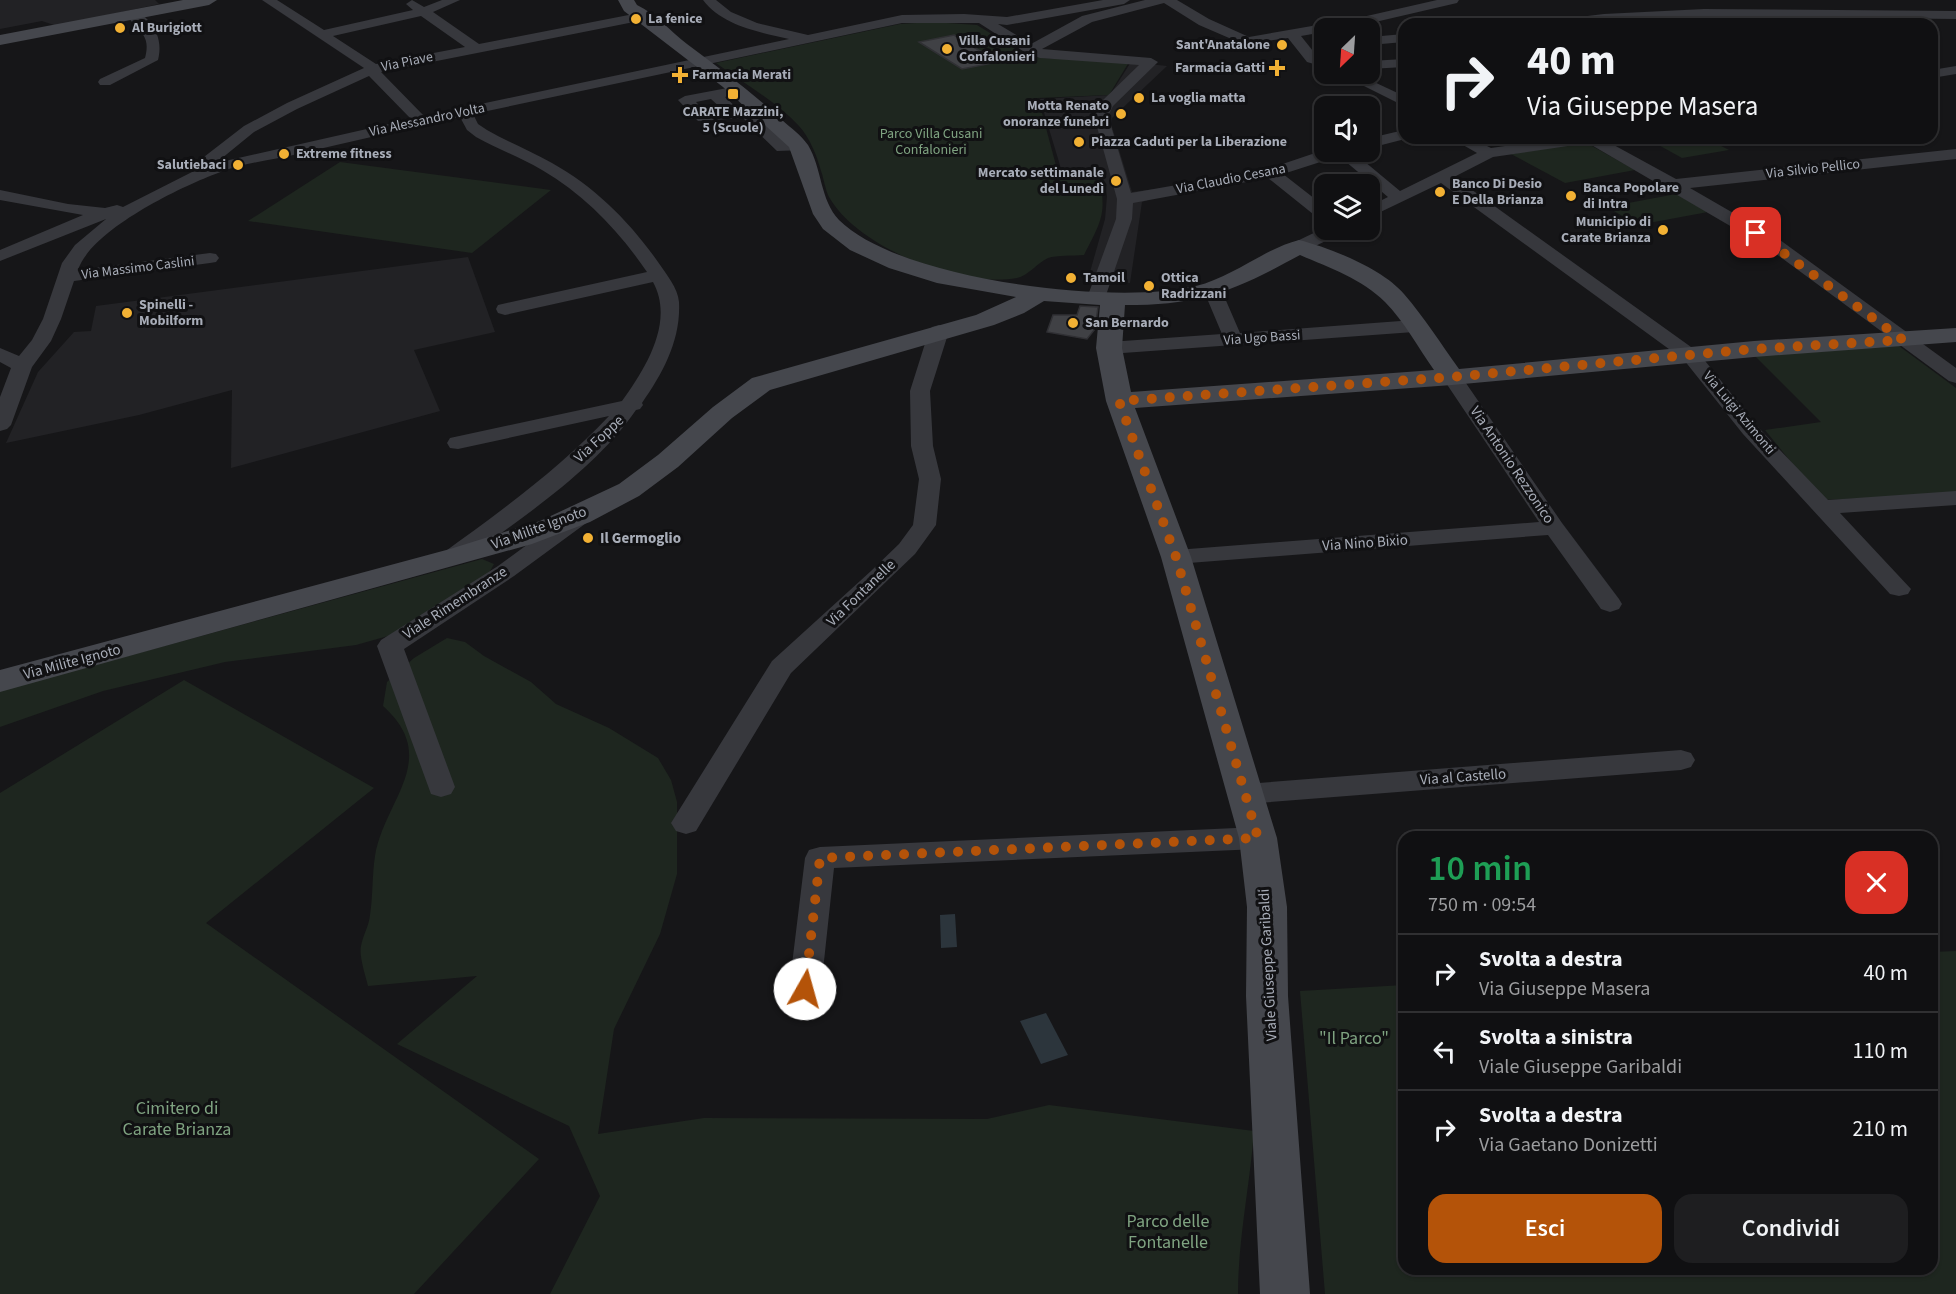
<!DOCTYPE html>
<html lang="it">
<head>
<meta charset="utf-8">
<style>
	:root { --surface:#101012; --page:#1e1e20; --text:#f1f3f6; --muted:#9c9d9f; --line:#303032; --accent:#b45309 }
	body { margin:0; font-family:"Source Sans 3",sans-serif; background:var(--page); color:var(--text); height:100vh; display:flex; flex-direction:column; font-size:22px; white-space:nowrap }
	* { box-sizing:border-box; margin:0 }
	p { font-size:20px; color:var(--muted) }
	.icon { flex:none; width:33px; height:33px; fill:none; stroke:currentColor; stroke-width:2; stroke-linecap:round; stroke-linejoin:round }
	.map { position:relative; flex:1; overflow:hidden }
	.side { position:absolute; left:1398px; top:831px; width:540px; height:444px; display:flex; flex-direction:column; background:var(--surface); border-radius:18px; box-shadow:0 2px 4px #0004,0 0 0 2px var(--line) }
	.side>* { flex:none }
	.top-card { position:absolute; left:1398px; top:18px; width:540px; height:126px; border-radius:18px; box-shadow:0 2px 4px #0004,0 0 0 2px var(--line); background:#101012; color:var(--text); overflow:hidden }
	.needle { width:39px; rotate:205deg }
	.fabs { position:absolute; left:1314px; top:18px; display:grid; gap:12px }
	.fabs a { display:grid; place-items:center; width:66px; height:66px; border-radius:12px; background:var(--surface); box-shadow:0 2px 4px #0004,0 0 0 2px var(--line); font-size:30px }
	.pin { position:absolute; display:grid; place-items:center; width:51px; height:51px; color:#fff; margin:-26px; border-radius:12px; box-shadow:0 3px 9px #0006 }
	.me { position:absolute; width:66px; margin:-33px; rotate:7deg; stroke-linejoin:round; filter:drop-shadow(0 0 4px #0008) }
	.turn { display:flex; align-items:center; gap:21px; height:126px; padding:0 30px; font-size:27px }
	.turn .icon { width:78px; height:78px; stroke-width:2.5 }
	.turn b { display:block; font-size:42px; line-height:51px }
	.round { display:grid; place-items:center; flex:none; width:63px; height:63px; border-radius:18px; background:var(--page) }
	.overview { display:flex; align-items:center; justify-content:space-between; height:102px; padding:0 30px }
	h1 { font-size:36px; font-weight:600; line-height:45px; color:#1e9e55 }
	.action { display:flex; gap:12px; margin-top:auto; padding:12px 30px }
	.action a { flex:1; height:69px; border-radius:18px; background:var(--accent); color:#fff; font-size:24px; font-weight:600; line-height:69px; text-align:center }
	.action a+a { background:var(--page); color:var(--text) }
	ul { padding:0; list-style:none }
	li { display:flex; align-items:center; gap:18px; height:78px; padding:0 30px; border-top:2px solid var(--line) }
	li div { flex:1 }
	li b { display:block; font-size:22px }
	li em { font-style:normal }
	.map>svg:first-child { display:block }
	.built { fill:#222225 }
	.green { fill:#1e261f }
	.water { fill:#2c353c }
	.building { fill:#404145; stroke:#303034; stroke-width:1.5 }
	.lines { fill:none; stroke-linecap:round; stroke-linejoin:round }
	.street { fill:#37383d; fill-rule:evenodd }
	.secondary { fill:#45474d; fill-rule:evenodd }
	.route { stroke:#b45309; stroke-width:10; stroke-dasharray:0 18 }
	.poi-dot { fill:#f2b134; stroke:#111113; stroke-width:2 }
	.labels { text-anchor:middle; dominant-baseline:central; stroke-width:6; stroke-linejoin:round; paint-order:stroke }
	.far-poi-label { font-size:14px; font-weight:bold; fill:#a8adb8; stroke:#111113; text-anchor:start }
	.far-street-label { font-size:14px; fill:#a8adb8; stroke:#111113 }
	.far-park-label { font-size:14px; fill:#7fa381; stroke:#111113 }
	.street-label { font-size:15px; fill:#a8adb8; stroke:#111113 }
	.poi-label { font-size:15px; font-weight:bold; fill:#a8adb8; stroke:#111113; text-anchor:start }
	.near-park-label { font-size:18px; fill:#7fa381; stroke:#111113 }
</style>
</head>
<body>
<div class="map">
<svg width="1956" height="1294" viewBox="0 0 1956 1294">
	<rect width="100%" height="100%" fill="#161618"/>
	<g class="built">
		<polygon points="0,0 155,0 159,4 57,26 42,21 0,29"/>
		<polygon points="1131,62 1167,66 1112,118 1111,124 1132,192 1155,189 1160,196 1142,202 1130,283 1088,279 1105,219 1107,196 1101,170 1062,172 1040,99 1110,95"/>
		<polygon points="468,257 495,332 414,350 440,411 231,468 232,390 139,415 6,443 38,372 74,332 91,331 96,306"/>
	</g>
	<g class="green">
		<path d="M932,22l45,3 39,24 26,9 87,4 -20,33 -71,3 20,75 40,-2c9,42 5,47 -14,84 -11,1 -27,0 -36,3 -11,5 -20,18 -31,20 -57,10 -159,-30 -188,-81 -4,-8 -5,-18 -8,-26 -4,-15 -11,-33 -22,-45 -23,-25 -56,-43 -83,-63l184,-39z"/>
		<polygon points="1646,138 1705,138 1729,150 1682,158"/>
		<polygon points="1585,142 1635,170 1565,183 1511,154"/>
		<polygon points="340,162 551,190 472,253 248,221"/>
		<polygon points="1676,194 1708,212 1638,225 1607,207"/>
		<polygon points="1899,346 1956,388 1956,494 1822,500 1765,430 1821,422 1755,356"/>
		<polygon points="482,559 494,564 489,573 395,634 356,645 225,662 103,691 0,727 0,691"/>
		<path d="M447,638l18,4 19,14 47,26 25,22 53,24 49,30 13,22 6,22v72l-17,60 -46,95 -16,105 106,-16 283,1 62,-14 205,26c-4,54 -16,108 -16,163h-688l50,-98 -31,-70 -172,-82 80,-68 -109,10c-3,-12 -9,-29 -7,-40 2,-11 8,-20 9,-31 3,-20 2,-40 5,-59 9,-56 67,-97 8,-150l4,-24 27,-24z"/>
		<polygon points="184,680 374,788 206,923 539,1159 414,1294 0,1294 0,793"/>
		<polygon points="1956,951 1956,1294 1325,1294 1300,991 1404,985 1404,1269 1932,1269 1932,952"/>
	</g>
	<g class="water">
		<polygon points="955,914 957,947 941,948 940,915"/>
		<polygon points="1046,1013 1068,1055 1041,1064 1020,1021"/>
	</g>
	<g class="building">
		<polygon points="954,35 998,62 962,69 919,42"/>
		<polygon points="1080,306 1098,307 1095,329 1087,339 1047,332 1053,315 1077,315"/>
	</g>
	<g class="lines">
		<g class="street">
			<path d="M262,0h15l47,30 89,-20 -7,-6 6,-4 12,7 18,-7h18l-27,12 46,32 165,-32 6,4 -6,4 -263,52 43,44 365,-77c-30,-7 -66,-13 -86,-39h13l15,12 26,11 51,12 94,-20 62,-1 43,3 96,-17h27l-6,4 -117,21 -9,-1 33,20 51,-28 63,-16h32l32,19 40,18 109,-19 79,-18h22l-2,3 -99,23 -34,2v4l-23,4 16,20 7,3v8l-17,-5 -19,-24 -45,6 -44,-19 -35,-22 -72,19 -50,27 109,9 7,4 -45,44 -5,10 23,77 137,-24 56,-19 29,2 47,39 77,-38 -26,-15h20l20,10 69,-10h41l75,41 280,-30v10l-266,29 90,52 176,128v15l-7,-2 -181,-133 -180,-105 -95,14 -39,20 244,175 59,74 71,74 128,-9v14l-116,8 71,76 -3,5 -9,2 -9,-2 -147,-160 -59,-74 -243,-177 -71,34v-11l18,-9 -49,-41 -56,18 41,32v13l-6,-1 -50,-40 -135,25 -1,16 -27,79 -2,4h-14l-2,-4 29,-79 1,-20 -23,-83 8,-15 37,-36 -99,-7 -14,-5 -47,-30h-77l-429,91 5,10 9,6c21,12 44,21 65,33 43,24 78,59 106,99 8,12 20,26 21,40 2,38 -16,71 -37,101l1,2 -3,4 -4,1c-41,60 -118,111 -177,153l-8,2 -8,-2 -4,-5 4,-5c58,-42 116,-84 166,-137l-151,33 -8,-1 -3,-5 3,-5 172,-37c23,-32 53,-79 31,-119l-148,33 -7,-2 -2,-4 2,-4 149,-33c-28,-41 -62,-77 -105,-102 -21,-12 -44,-21 -66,-33l-9,-7 -7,-13c-54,12 -108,24 -162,37 -26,6 -55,9 -80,19 -38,14 -127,57 -140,97l132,-17 6,1 3,4 -3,4 -6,1 -136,18 -13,38 -10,22 -19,26 -21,58 -4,4 -7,2v-34l11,-29 -11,-6v-14l19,8 13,-16 11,-21 19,-56 13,-18 31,-26 -106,42v-11l83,-35 -83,-15v-10l68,14 37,4 12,-3 6,2 71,-36 6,-11 44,-34 43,-23 77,-35zM421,16l44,31 -89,17 -43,-28zM369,76l42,43 -195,44 38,-31 43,-23z"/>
			<polygon points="1704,9 1956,11 1956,19 1704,16 1587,24 1547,24 1554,20 1604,14"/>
			<path d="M131,10c22,6 33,30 27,50l-48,25h-10l-2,-3 2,-3 45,-21c7,-23 -8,-29 -20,-44z"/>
			<polygon points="1404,34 1404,42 1370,45 1370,37"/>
			<polygon points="1404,59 1404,67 1370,69 1370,61"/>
			<polygon points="1956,66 1956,74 1932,78 1932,70"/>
			<polygon points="1340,74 1357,74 1404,96 1404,106"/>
			<path d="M738,86l5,1 2,3 -2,3 -18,4 13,12 14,2 34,32 18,1 3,3 -3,3 -27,1 -34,-33 -45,3 -20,-21 7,-4zM711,99l12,11 -17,3 -10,-11z"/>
			<polygon points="1404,130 1404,138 1409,138 1370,148 1370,138"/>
			<polygon points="1324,228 1343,230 1340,234 1305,251 1293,251 1290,247 1293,243"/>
			<polygon points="1212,283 1218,285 1221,289 1240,333 1414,320 1421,322 1424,326 1421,330 1414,332 1109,354 1102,352 1099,348 1102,344 1109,342 1222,334 1203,289 1206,285"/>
			<polygon points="939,325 946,327 949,331 930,391 933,446 941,479 936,525 915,554 791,673 696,831 686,834 676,831 671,823 676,815 772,661 871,571 899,544 913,525 919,479 911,446 910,391 929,331 932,327"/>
			<polygon points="1452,371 1459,373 1562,523 1619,599 1622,604 1619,609 1610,612 1601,609 1548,535 1176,564 1168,562 1164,557 1168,552 1176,550 1539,522 1442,377 1445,373"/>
			<polygon points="581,509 589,511 592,516 589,521 514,576 404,649 455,787 451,794 441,797 431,794 377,646 381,640 498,566 573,511"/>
			<polygon points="1681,750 1691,753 1695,760 1691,767 1681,770 1245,804 1235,801 1231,794 1235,787 1245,784"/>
			<polygon points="1258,827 1268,830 1273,838 1268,846 1258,849 834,868 821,989 816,998 805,1002 794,998 789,989 805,858 809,850 820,847"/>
		</g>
		<g class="secondary">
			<polygon points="183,0 217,0 209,5 0,45 0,35"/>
			<path d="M618,0h16l3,5c19,9 33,26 50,39 33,25 65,48 95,76 9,8 19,15 26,25 14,23 12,55 31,75 60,60 276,86 357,66 37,-9 68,-37 103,-46 32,8 84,29 105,54 20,23 37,50 55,75l295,-28 202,-13v14l-202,15 -302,28 -317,23 56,149 86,281 10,69 1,89 22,298h-50l-14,-298 1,-89 -8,-69 -78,-281 -55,-156 -10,-53 4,-43 -56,-4 -20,12 -30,12 -224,65 -38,28 -54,49 -39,29 -49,26 -58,22 -532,148v-22l450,-121 90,-28 79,-37 39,-29 55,-48 39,-29 224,-63 40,-18 -79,-14 -48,-15 -39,-18 -27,-21 -10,-15 -24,-67 -66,-60 -99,-76zM1300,255c30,13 62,24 85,47 19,19 34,47 49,68l-303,22 -9,-44 3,-43c76,0 109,-14 175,-50z"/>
		</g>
	</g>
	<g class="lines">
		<polyline class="route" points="805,989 820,858 1258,838 1176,557 1119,401 1452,377 1754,349 1903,340 1756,233"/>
	</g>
	<g class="poi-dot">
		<circle cx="636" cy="19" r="6"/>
		<circle cx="120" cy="28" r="6"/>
		<circle cx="1282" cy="45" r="6"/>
		<circle cx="947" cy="49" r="6"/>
		<path d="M1274 59h6v6h6v6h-6v6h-6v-6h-6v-6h6z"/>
		<path d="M677 66h6v6h6v6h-6v6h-6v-6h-6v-6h6z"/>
		<rect x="727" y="88" width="12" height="12" rx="3"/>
		<circle cx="1139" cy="98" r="6"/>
		<circle cx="1121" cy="114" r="6"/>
		<circle cx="1079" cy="142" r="6"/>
		<circle cx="284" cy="154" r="6"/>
		<circle cx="238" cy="165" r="6"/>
		<circle cx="1116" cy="181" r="6"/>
		<circle cx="1440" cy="192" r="6"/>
		<circle cx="1571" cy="196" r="6"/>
		<circle cx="1663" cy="230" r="6"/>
		<circle cx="1071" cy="278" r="6"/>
		<circle cx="1149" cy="286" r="6"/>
		<circle cx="127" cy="313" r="6"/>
		<circle cx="1073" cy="323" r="6"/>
		<circle cx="588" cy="538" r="6"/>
	</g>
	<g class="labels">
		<g class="far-poi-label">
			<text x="648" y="19">La fenice</text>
			<text x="132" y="28">Al Burigiott</text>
			<text x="959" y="41">Villa Cusani<tspan x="959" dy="16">Confalonieri</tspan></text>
			<text x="1270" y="45" text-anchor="end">Sant'Anatalone</text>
			<text x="1265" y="68" text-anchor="end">Farmacia Gatti</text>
			<text x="692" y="75">Farmacia Merati</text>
			<text x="1151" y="98">La voglia matta</text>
			<text x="1109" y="106" text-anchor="end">Motta Renato<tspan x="1109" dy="16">onoranze funebri</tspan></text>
			<text x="733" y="112" text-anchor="middle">CARATE Mazzini,<tspan x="733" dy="16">5 (Scuole)</tspan></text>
			<text x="1091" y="142">Piazza Caduti per la Liberazione</text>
			<text x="296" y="154">Extreme fitness</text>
			<text x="226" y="165" text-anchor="end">Salutiebaci</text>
			<text x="1104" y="173" text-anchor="end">Mercato settimanale<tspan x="1104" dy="16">del Lunedì</tspan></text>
			<text x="1452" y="184">Banco Di Desio<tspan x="1452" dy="16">E Della Brianza</tspan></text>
			<text x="1583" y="188">Banca Popolare<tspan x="1583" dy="16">di Intra</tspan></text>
			<text x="1651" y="222" text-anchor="end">Municipio di<tspan x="1651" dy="16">Carate Brianza</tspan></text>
			<text x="1083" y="278">Tamoil</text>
			<text x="1161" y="278">Ottica<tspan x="1161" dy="16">Radrizzani</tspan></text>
			<text x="139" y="305">Spinelli -<tspan x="139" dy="16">Mobilform</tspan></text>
			<text x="1085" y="323">San Bernardo</text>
		</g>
		<g class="far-street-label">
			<text transform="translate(407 62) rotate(-12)">Via Piave</text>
			<text transform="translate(427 120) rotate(-12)">Via Alessandro Volta</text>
			<text transform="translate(1813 169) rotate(-6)">Via Silvio Pellico</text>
			<text transform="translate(1231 179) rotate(-11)">Via Claudio Cesana</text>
			<text transform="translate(138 268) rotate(-7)">Via Massimo Caslini</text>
			<text transform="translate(1262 338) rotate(-4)">Via Ugo Bassi</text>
			<text transform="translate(1739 413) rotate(50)">Via Luigi Azimonti</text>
		</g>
		<g class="far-park-label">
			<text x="931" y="134">Parco Villa Cusani<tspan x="931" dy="16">Confalonieri</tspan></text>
		</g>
		<g class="street-label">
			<text transform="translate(599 439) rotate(-43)">Via Foppe</text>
			<text transform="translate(1512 465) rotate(56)">Via Antonio Rezzonico</text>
			<text transform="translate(539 528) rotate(-20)">Via Milite Ignoto</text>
			<text transform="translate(1365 543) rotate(-4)">Via Nino Bixio</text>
			<text transform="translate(861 593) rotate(-44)">Via Fontanelle</text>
			<text transform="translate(455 603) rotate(-33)">Viale Rimembranze</text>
			<text transform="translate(72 662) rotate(-15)">Via Milite Ignoto</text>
			<text transform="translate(1463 777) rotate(-4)">Via al Castello</text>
			<text transform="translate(1268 965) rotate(-93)">Viale Giuseppe Garibaldi</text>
		</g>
		<g class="poi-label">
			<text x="600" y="538">Il Germoglio</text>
		</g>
		<g class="near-park-label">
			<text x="1354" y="1038">"Il Parco"</text>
			<text x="177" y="1108">Cimitero di<tspan x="177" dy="21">Carate Brianza</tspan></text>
			<text x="1168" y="1221">Parco delle<tspan x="1168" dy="21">Fontanelle</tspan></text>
		</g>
	</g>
</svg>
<div class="fabs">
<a><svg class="needle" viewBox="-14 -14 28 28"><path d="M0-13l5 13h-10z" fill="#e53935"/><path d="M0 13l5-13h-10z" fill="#9c9d9f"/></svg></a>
<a><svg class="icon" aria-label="sound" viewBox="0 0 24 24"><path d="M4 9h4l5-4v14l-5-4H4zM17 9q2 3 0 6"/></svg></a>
<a><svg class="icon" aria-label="layers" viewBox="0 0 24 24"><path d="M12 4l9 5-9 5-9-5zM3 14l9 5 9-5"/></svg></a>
</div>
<div class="pin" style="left:1756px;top:233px;background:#d93025"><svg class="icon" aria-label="arrive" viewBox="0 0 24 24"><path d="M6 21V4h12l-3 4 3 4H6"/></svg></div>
<svg class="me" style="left:805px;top:989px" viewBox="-20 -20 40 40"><circle r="19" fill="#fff"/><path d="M0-13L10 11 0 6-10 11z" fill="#b45309"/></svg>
<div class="top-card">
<div class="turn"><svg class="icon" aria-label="right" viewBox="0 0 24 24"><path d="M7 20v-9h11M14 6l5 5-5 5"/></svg><div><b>40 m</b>Via Giuseppe Masera</div></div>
</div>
<section class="side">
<div class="overview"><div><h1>10 min</h1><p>750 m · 09:54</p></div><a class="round" style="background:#d93025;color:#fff"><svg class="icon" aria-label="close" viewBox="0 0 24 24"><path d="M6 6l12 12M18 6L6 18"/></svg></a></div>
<ul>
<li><svg class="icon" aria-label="right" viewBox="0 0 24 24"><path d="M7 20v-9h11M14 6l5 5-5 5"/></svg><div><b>Svolta a destra</b><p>Via Giuseppe Masera</p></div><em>40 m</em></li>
<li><svg class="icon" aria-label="left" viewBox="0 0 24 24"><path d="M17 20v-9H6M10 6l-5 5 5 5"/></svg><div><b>Svolta a sinistra</b><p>Viale Giuseppe Garibaldi</p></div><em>110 m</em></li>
<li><svg class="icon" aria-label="right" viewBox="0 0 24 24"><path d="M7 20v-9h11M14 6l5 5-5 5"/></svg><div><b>Svolta a destra</b><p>Via Gaetano Donizetti</p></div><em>210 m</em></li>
</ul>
<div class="action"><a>Esci</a><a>Condividi</a></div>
</section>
</div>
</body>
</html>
